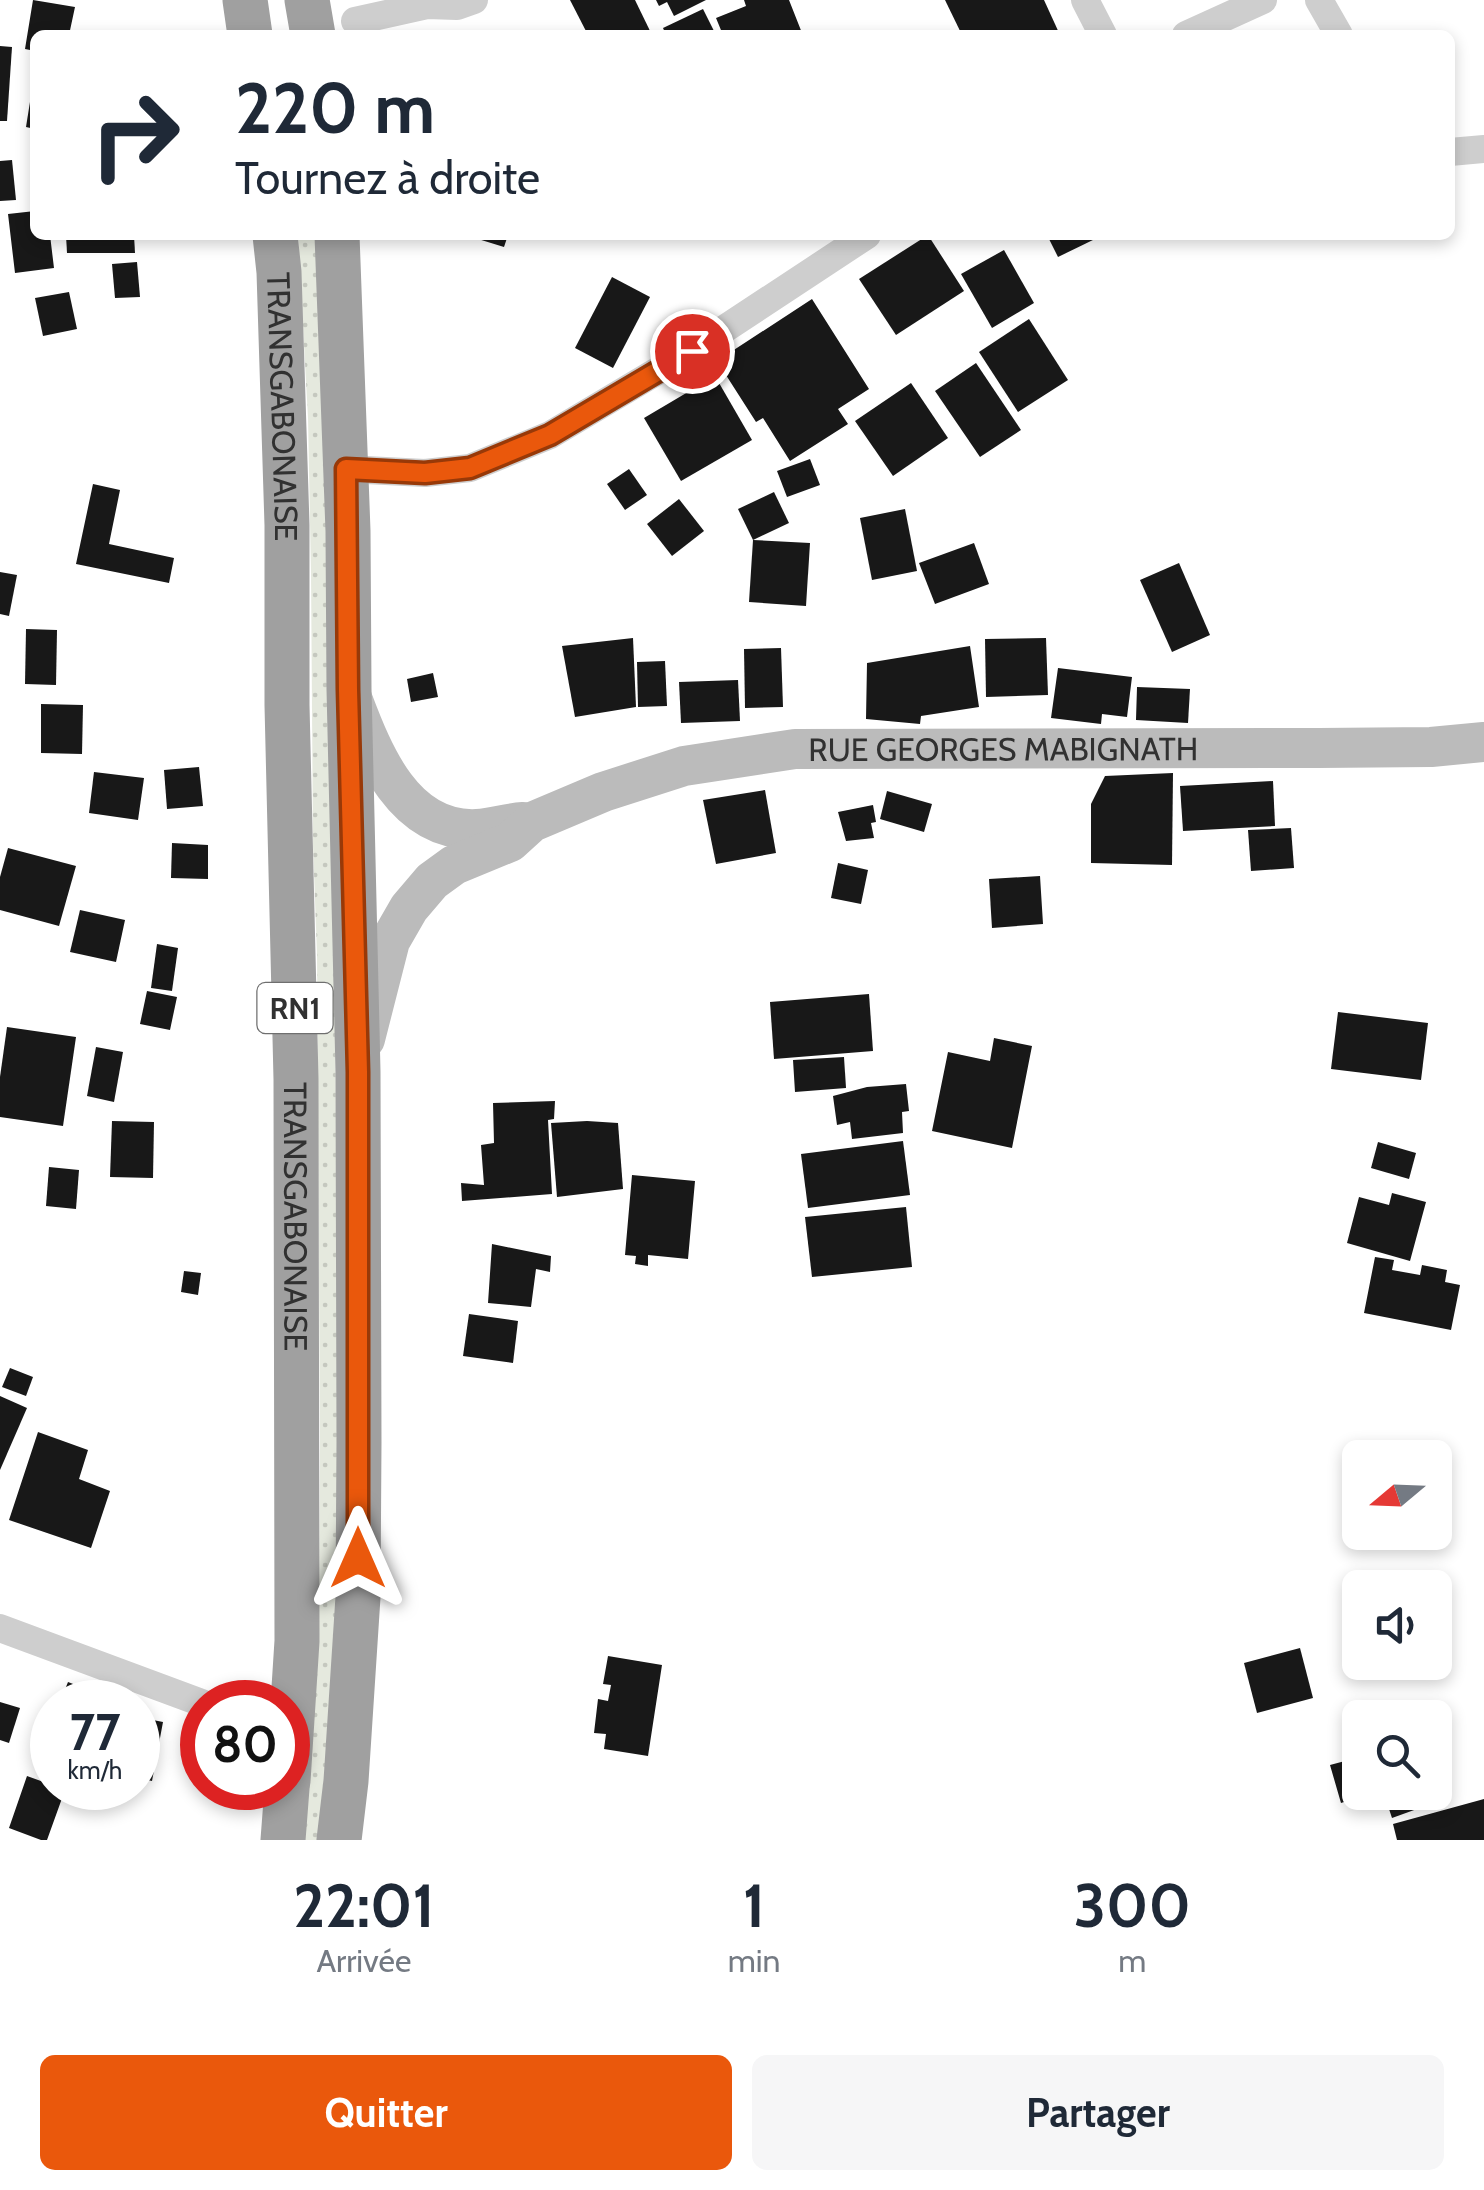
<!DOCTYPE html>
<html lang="fr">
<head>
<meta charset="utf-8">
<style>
	:root { --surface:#fff; --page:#f6f6f7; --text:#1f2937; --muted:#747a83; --accent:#ea580c }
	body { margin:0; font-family:Cabin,sans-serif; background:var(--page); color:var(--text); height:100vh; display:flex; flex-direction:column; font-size:38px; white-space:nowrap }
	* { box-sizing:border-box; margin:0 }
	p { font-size:32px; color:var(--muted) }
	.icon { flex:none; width:55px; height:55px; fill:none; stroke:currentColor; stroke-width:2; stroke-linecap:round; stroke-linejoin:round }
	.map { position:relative; height:1840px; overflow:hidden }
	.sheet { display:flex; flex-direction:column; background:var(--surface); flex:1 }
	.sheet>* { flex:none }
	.top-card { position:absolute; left:30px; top:30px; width:1425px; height:210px; border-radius:15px; box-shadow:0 5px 15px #0003; background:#fff; color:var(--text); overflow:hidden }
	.needle { width:65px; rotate:251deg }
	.tools { position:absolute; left:1342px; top:1440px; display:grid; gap:20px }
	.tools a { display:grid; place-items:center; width:110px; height:110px; border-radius:15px; background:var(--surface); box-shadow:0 5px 15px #0003; font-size:50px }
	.speed { position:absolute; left:30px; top:1680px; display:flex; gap:20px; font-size:50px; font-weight:700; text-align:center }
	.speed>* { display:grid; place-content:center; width:130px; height:130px; border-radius:50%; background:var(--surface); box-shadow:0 5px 15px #0003; line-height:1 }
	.speed small { font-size:25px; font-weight:400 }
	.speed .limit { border:15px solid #d22; background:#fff; color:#111 }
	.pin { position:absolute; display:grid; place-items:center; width:85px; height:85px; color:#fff; margin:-42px; border:5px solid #fff; border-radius:50%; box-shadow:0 2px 10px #0007 }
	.me { position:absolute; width:110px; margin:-55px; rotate:0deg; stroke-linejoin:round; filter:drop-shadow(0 0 8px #0008) }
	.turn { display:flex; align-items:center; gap:35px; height:210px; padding:0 40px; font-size:45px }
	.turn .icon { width:130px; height:130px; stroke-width:2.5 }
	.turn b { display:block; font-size:70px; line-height:85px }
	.eta { display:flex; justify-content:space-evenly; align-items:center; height:170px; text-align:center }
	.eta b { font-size:60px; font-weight:700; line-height:70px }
	.cta { display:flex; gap:20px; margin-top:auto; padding:20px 40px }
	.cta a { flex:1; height:115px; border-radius:15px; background:var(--accent); color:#fff; font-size:40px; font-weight:700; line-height:115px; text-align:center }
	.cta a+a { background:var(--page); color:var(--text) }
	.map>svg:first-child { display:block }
	.grass { fill:url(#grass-dots) }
	.building { fill:#181818 }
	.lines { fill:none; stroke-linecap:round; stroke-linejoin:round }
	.minor { stroke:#cecece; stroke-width:28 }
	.secondary { stroke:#bbb; stroke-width:40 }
	.trunk { stroke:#a0a0a0; stroke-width:45 }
	.route-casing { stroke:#983908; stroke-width:25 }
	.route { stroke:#ea580c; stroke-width:18 }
	.labels { text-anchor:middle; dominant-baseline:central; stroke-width:10; stroke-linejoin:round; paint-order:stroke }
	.shield { fill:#fff; stroke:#6f6f6f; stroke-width:2.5 }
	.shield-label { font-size:30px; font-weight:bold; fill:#313131 }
	.street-label { font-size:32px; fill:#313131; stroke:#fff }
</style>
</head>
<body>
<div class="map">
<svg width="1484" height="1840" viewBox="0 0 1484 1840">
	<defs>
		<pattern id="grass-dots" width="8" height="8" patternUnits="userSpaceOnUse" patternTransform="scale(2.5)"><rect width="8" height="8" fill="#e5e9de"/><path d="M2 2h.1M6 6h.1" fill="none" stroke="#c5c8bf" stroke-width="1.8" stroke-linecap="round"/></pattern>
	</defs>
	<rect width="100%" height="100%" fill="#fff"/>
	<polygon class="grass" points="298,235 316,235 325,417 335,956 339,1595 319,1840 303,1840 319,1594 320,1442 317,955 313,846 311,574 308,418"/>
	<g class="building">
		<polygon points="33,0 75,7 69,35 35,35 35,51 25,49"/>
		<polygon points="570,0 635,0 652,35 588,35"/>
		<polygon points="656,0 706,0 674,16 667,2 659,6"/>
		<polygon points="744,0 789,0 802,33 796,35 723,35 716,18 746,6"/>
		<polygon points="945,0 1044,0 1060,35 962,35"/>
		<polygon points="703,9 716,35 666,35 663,28"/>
		<polygon points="0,46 12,47 7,121 0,121"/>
		<polygon points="33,83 35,83 35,129 26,127"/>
		<polygon points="12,160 16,200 0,201 0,161"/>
		<polygon points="35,211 35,235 50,235 54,268 15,273 8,214"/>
		<polygon points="66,235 134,235 135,253 67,253"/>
		<polygon points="465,235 508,235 504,247"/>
		<polygon points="928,235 964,291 896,335 859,279"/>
		<polygon points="1047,235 1093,235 1095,239 1058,257"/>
		<polygon points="1004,250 1034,303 992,328 961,274"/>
		<polygon points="137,262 140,297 115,298 112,264"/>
		<polygon points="612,277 650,297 613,368 575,348"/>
		<polygon points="69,292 77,329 43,336 35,298"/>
		<polygon points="812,299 869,389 838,409 848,424 790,461 763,418 756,422 717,361"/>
		<polygon points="1029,319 1068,380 1018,412 979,352"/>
		<polygon points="976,363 1021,430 980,457 935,391"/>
		<polygon points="715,376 752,440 681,481 644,418"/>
		<polygon points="911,383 948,438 893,476 855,421"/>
		<polygon points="810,459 820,485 787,497 777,471"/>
		<polygon points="629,469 647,495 625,510 607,484"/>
		<polygon points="93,484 120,490 109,544 174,558 169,583 76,564"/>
		<polygon points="774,492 789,523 753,540 738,509"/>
		<polygon points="679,499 704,531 672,556 647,524"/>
		<polygon points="905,509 917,571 872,580 860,518"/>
		<polygon points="753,540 810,543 806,606 749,602"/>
		<polygon points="974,543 989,584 935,604 919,563"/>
		<polygon points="1179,563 1210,635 1172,652 1140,580"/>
		<polygon points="0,572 17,575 9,616 0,614"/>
		<polygon points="26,629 57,630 56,685 25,684"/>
		<polygon points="633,638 636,707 575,717 562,646"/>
		<polygon points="1046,638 1048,695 986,697 985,639"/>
		<polygon points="970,646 979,707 921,716 920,724 866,719 867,663"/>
		<polygon points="781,648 783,707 745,708 744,649"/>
		<polygon points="665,661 667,706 638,707 637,662"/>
		<polygon points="1058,668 1132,677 1127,717 1102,714 1101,724 1051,718"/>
		<polygon points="433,673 438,697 411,702 407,679"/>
		<polygon points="738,680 740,721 681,723 679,682"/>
		<polygon points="1137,687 1190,689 1188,723 1136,720"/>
		<polygon points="41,704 83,705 82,754 41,753"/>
		<polygon points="199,767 203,806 167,809 164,770"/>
		<polygon points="94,772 144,778 138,820 89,813"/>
		<polygon points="1173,773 1172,865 1091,863 1091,804 1105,776"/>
		<polygon points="1273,781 1275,826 1183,831 1180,786"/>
		<polygon points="765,790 776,853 716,864 703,800"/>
		<polygon points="887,791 932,804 924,832 880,819"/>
		<polygon points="873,805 876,822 871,823 874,838 846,841 838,812"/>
		<polygon points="1291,828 1294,868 1251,871 1248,830"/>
		<polygon points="172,843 208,845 208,879 171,878"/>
		<polygon points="8,848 76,866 59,926 0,910 0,877"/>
		<polygon points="838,863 868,870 861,904 831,898"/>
		<polygon points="1040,876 1043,924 992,928 989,879"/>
		<polygon points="80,910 125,920 116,962 70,952"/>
		<polygon points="157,944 178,948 172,991 151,988"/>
		<polygon points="147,991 177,997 170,1030 140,1024"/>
		<polygon points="869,994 873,1051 774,1059 770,1002"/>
		<polygon points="1338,1012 1428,1023 1421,1080 1331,1069"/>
		<polygon points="7,1027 76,1037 63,1126 0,1117 0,1077"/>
		<polygon points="994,1038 1032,1046 1012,1148 932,1131 948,1052 990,1061"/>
		<polygon points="96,1047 123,1052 114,1102 87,1096"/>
		<polygon points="844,1057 846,1088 795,1092 793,1060"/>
		<polygon points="906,1084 909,1111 902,1112 903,1133 852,1139 850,1122 837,1125 833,1096 867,1087"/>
		<polygon points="555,1101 554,1119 548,1120 552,1194 462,1201 461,1183 484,1185 481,1145 494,1143 493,1103"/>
		<polygon points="112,1121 154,1122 153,1178 110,1177"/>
		<polygon points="587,1121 618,1123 623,1189 557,1197 551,1123"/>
		<polygon points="903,1141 910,1195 808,1208 801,1154"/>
		<polygon points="1378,1142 1416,1153 1409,1179 1371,1168"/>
		<polygon points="49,1167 79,1170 76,1209 46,1206"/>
		<polygon points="632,1175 695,1181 688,1259 648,1255 648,1266 635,1264 636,1256 625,1255"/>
		<polygon points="1392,1193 1426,1202 1410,1261 1347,1243 1359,1197 1389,1205"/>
		<polygon points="906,1207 912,1267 812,1277 805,1217"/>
		<polygon points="492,1244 551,1256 550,1272 536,1269 531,1307 488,1303"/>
		<polygon points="1375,1257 1394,1260 1392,1270 1420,1275 1422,1265 1447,1270 1445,1282 1460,1285 1451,1330 1364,1313"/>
		<polygon points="184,1271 201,1273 198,1295 181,1292"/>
		<polygon points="469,1314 518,1321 513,1363 463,1356"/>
		<polygon points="10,1368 33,1377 26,1396 2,1387"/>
		<polygon points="0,1396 27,1408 0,1470"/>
		<polygon points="38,1432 88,1450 79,1479 110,1491 91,1548 9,1520"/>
		<polygon points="1300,1648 1313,1698 1257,1713 1244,1663"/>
		<polygon points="608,1656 662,1665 648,1756 604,1749 606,1734 594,1733 598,1699 608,1701 611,1685 603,1684"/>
		<polygon points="68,1682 99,1694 96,1702 60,1702"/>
		<polygon points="0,1702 20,1708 9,1743 0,1740"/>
		<polygon points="138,1717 163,1722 152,1781 138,1778"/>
		<polygon points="1360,1757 1360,1792 1371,1793 1341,1803 1330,1765"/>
		<polygon points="27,1776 52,1785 52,1788 65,1790 47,1840 41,1840 9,1828"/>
		<polygon points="1400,1792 1424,1792 1428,1805 1392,1818 1385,1797"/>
		<polygon points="1484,1799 1484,1840 1397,1840 1393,1824"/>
	</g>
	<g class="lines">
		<g class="minor">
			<polyline points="1085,0 1103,35"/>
			<polyline points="1319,0 1339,35"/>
			<polyline points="355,21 427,5 457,6 474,0"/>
			<polyline points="1186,35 1263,0"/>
			<polyline points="1450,152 1484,149"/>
			<polyline points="346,469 425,473 470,468 550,435 691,351 867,235"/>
			<polyline points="0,1628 202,1703"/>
		</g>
		<g class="secondary">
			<path d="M352,698c21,56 52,135 125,131 16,-1 31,-6 46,-7"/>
			<path id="s1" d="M365,1039l25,-98 19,-33 23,-27 22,-16 56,-23 22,-20 71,-30 81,-26 111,-17 524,-1 112,-1 53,-5"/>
		</g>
		<g class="trunk">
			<polyline points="245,0 250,35"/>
			<polyline points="307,0 313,35"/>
			<path id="s2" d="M275,235l4,37 8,253v180l9,374 1,562 -9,140"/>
			<polyline points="337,235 348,531 349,689 358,1072 359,1442 358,1597 346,1781 339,1840"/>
			<polyline points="283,1840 287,1788"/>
		</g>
	</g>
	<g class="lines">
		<g class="route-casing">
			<polyline id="route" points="358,1558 358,1072 348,690 346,469 425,473 470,468 550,435 692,351"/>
		</g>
		<use href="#route" class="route"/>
	</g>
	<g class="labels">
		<rect class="shield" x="257.5" y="983" width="75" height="50" rx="8"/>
		<g class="shield-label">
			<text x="295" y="1008">RN1</text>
		</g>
		<g class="street-label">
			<text stroke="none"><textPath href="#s2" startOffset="172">TRANSGABONAISE</textPath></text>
			<text stroke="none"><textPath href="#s1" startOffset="775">RUE GEORGES MABIGNATH</textPath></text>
			<text stroke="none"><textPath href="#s2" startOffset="982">TRANSGABONAISE</textPath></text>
		</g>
	</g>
</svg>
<div class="tools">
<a><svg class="needle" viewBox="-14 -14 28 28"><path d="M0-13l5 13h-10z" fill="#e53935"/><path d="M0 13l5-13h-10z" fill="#747a83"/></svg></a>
<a><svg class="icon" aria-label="sound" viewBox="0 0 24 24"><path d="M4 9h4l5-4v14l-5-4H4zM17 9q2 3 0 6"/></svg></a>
<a><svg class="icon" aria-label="search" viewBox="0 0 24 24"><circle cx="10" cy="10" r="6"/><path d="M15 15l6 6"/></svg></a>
</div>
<div class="speed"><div>77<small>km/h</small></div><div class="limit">80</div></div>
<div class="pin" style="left:692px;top:351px;background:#d93025"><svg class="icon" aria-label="arrive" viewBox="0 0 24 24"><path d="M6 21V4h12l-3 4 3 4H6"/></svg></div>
<svg class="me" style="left:358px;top:1558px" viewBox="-20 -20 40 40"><path d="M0-17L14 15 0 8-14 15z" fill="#ea580c" stroke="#fff" stroke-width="4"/></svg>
<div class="top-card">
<div class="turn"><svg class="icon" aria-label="right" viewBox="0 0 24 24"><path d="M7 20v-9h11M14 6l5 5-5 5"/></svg><div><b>220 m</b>Tournez à droite</div></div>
</div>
</div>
<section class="sheet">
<div class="eta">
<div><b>22:01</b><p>Arrivée</p></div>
<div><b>1</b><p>min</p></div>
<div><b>300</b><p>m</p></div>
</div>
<div class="cta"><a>Quitter</a><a>Partager</a></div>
</section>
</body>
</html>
